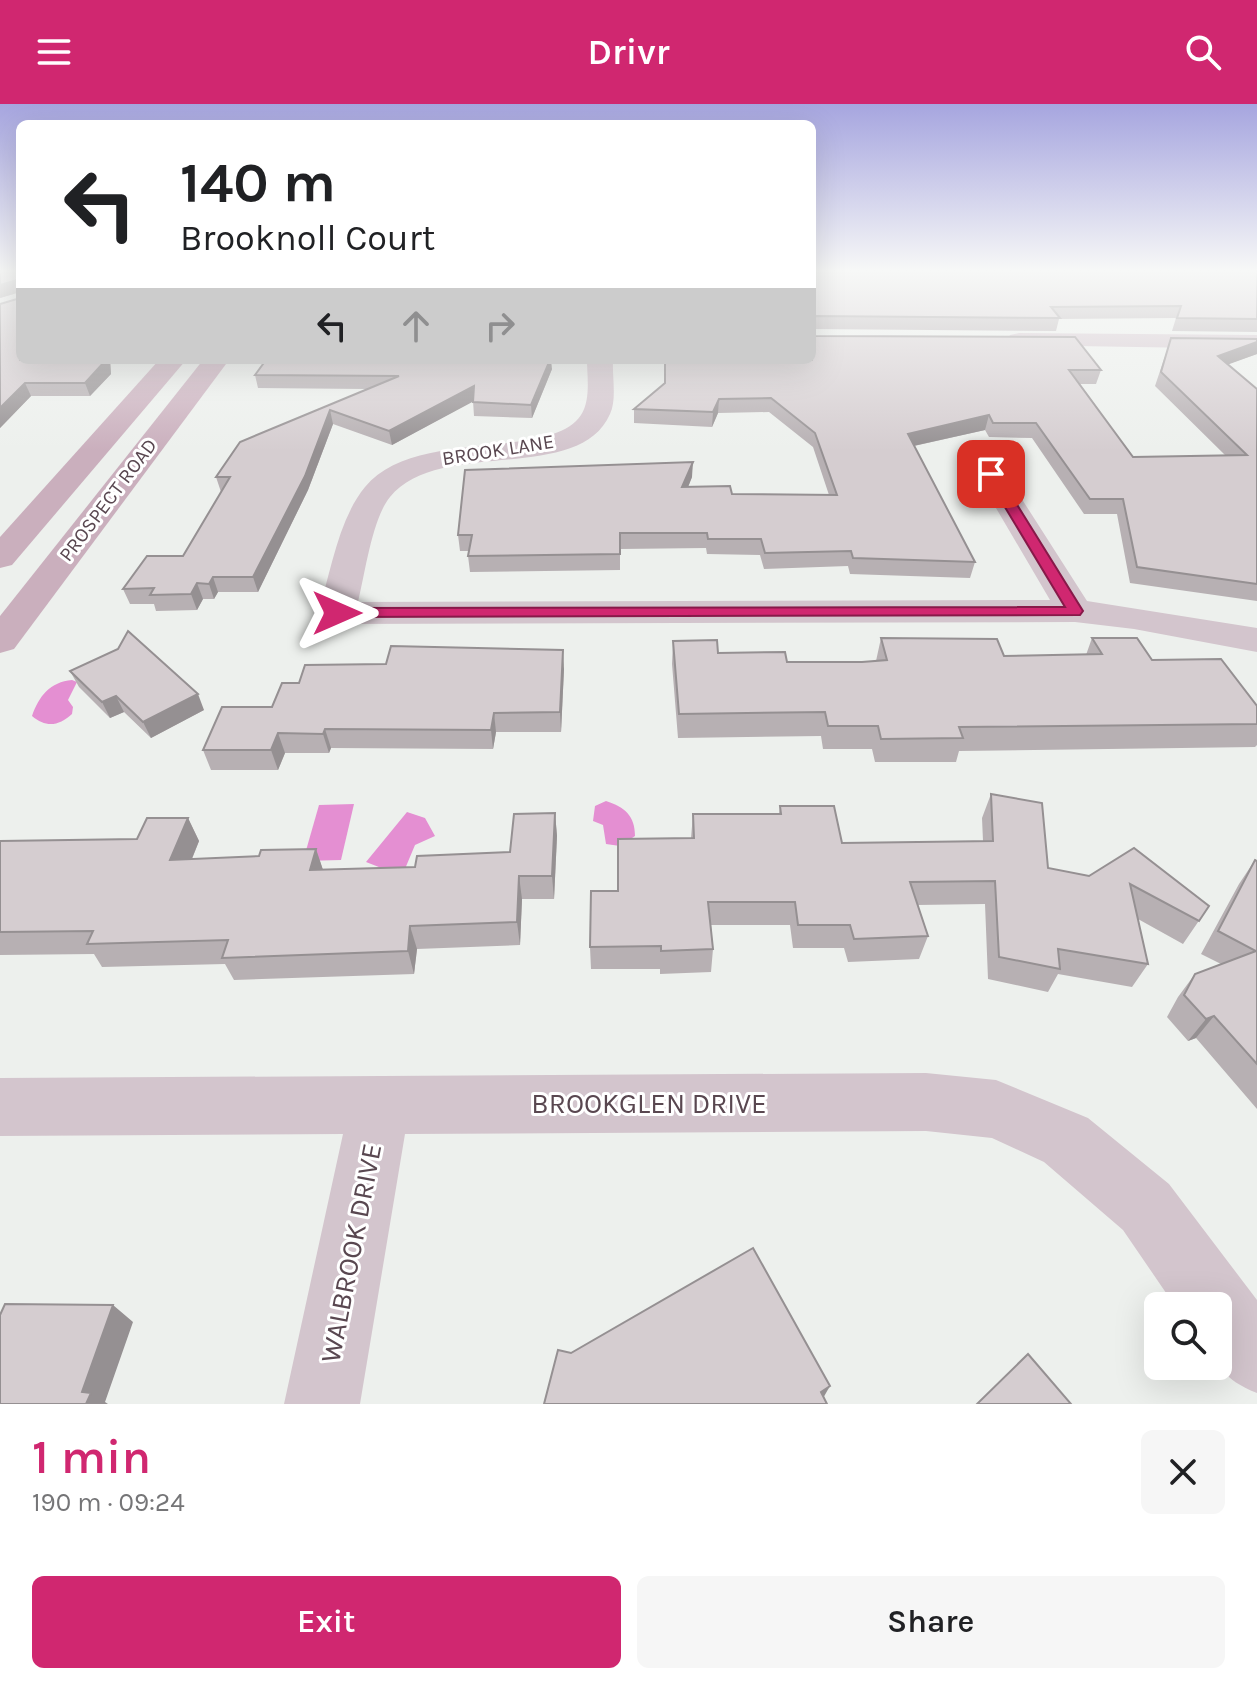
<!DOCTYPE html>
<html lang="en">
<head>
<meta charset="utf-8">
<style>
	:root { --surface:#fff; --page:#f6f6f6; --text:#202124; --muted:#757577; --accent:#d02770 }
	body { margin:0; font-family:Karla,sans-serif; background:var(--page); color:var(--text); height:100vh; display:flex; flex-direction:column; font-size:30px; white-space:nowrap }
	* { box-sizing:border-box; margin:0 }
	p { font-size:26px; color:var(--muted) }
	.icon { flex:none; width:44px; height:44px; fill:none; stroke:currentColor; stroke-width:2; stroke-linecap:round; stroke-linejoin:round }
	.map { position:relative; height:1300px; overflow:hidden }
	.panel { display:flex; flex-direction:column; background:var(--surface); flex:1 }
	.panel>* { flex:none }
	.top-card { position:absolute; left:16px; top:16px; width:800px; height:244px; border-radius:12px; box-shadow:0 8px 32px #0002; background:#fff; color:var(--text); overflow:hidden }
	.buttons { position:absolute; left:1144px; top:1188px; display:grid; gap:16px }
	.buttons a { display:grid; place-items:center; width:88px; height:88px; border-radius:12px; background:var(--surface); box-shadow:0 8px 32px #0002; font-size:40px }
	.pin { position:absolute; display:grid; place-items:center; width:68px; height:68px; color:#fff; margin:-34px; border-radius:16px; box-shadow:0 4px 12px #0006 }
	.me { position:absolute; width:88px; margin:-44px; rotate:90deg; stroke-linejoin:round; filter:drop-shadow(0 0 6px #0008) }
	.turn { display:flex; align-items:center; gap:28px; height:168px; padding:0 32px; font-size:36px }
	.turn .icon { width:104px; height:104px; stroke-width:2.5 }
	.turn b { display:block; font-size:56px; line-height:68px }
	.lanes { display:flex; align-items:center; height:76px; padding:0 32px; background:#0003; justify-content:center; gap:40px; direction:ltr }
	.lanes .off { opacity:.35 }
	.round { display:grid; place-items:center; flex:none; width:84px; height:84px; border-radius:12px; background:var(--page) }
	.summary { display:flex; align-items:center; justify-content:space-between; height:136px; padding:0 32px }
	h1 { font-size:48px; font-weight:600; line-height:60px; color:var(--accent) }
	.button { display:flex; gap:16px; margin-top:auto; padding:16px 32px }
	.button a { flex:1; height:92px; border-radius:12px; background:var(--accent); color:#fff; font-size:32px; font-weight:600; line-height:92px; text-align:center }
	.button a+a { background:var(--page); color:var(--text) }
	header { display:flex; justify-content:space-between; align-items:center; height:104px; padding:0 32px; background:var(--accent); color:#fff; font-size:36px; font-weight:600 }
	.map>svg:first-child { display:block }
	.water { fill:#e48fd2 }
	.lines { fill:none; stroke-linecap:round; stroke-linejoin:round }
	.minor { fill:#d3c5cd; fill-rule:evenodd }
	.major { fill:#caafbd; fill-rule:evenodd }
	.wall { fill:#b7b0b3 }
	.shaded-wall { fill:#959092 }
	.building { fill:#d5cdd0; stroke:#959092; stroke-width:2 }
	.route { fill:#d02770; stroke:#871949; stroke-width:2 }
	.labels { text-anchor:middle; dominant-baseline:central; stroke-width:6; stroke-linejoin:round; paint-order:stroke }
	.far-street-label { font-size:20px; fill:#594750; stroke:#fff }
	.near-street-label { font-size:28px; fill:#594750; stroke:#fff }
</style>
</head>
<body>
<header><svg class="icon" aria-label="menu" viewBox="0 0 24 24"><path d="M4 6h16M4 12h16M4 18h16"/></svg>Drivr<svg class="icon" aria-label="search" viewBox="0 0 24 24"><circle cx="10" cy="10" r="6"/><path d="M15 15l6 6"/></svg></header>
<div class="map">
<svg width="1257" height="1300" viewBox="0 0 1257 1300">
	<rect width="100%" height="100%" fill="#edf0ed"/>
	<g class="water">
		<path d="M72,576l5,2 -9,18 5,7 -1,7c-13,12 -26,14 -40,2 7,-20 18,-34 40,-36z"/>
		<path d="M606,697c19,6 29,15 29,35l-15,10 -14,-2 -3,-19 -10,-4 2,-15z"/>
		<polygon points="354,700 341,756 303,757 319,701"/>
		<polygon points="407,708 425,714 435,732 415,741 402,772 366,758"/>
	</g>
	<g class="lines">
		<g class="minor">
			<polygon points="1019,229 1257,231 1257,245 1010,241 1007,236 1010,231"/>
			<path d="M587,256h26c-1,17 4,39 -3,54 -31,71 -171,23 -220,83 -18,22 -25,77 -32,105l692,-2 -74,-126 4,-6 11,-3 11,3 85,133 170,27v24l-123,-23 -59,-7 -738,2 -13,-3 -6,-8c13,-41 20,-93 47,-126 49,-60 186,-26 216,-72 10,-15 6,-39 6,-55z"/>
			<path d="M926,969l70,7 92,38 81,66 88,116v93c-51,-21 -39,-39 -39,-87h-43l-52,-76 -79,-68 -52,-24 -66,-7 -521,3 -45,270h-76l59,-270 -343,2v-58z"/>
		</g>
		<g class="major">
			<polygon points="159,256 186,256 12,461 0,464 0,433"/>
			<polygon points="203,256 229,256 14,545 0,549 0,512"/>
		</g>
	</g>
	<g class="wall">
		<polygon points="20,165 20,256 110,256 111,270 90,292 31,292 0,324 0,200 17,195 17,189 0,194"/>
		<polygon points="812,165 1257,165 1257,228 1172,227 1176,214 1059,215 1056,227 812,225"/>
		<polygon points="814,232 1101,266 1096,280 1080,280 1133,353 1225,351 1155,282 1171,234 1257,250 1228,260 1257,285 1257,497 1130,479 1117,410 1084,410 1032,334 989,333 985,326 914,342 975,458 970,474 850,470 848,462 764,465 760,451 707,450 706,444 620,445 620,466 470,468 468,452 469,447 460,447 458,431 692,373 688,383 732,390 829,391 813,343 769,308 718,309 712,323 634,319 634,305 665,279 664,256 812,256"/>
		<polygon points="552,265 532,314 474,312 473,297 392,341 333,320 308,386 258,488 218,488 214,495 203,495 197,506 156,507 154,500 130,500 123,485 183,452 221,388 216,373 367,285 258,284 255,271"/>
		<polygon points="881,534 1004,552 1086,551 1092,534 1152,556 1257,602 1257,641 1255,643 959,647 956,658 875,658 872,645 823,645 821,632 678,634 672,560 673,537 718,549 787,558 862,558 876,557"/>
		<polygon points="564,565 561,628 496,628 493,645 331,644 329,649 285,649 278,666 211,666 203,646 272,603 299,579"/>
		<polygon points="70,567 204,606 151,634 124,608 110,614 79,583"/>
		<polygon points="991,690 1048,764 1089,772 1134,744 1209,802 1183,840 1138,815 1148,860 1132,883 1058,870 1048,888 988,875 985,800 917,801 928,832 919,855 848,858 844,844 793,844 790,821 711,821 713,845 711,868 660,870 660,865 591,865 590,843 618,787 691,734 693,710 779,710 780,702 842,739 983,737 982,714"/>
		<polygon points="555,709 557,732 554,795 522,795 520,841 417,845 414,870 234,876 225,860 102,863 94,850 0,851 0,737 137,735 188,714 199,737 192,755 259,752 316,745 323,766 415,763 510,748"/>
		<polygon points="1255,756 1257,757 1257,1005 1196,934 1188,937 1167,913 1178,893 1195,870 1221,860 1201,850 1239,780"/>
	</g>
	<g class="shaded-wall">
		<polygon points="17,176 20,188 0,194 0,181"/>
		<polygon points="1257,238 1257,250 1213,266 1218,252"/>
		<polygon points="106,256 110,256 111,270 90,292 85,279"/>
		<polygon points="550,256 551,256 552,265 532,314 531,301"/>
		<polygon points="25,279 31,292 0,324 0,304"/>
		<polygon points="474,282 476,296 392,341 389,327"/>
		<polygon points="719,295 718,309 712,323 713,308"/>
		<polygon points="330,306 333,320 308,386 258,488 253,473"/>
		<polygon points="989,311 985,326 904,344 908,330"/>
		<polygon points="693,358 692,373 682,398 682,383"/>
		<polygon points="213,473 218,488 214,495 209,480"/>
		<polygon points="197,479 203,495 197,506 191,490"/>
		<polygon points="563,546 564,565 561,628 560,608"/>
		<polygon points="198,590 204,606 151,634 143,618"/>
		<polygon points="116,592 124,608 110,614 102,598"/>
		<polygon points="494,609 496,628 493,645 491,626"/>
		<polygon points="325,625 331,644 329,649 323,630"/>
		<polygon points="278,629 285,649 278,666 271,646"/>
		<polygon points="555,709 557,732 554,795 552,772"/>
		<polygon points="188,714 199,737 182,779 170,756"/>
		<polygon points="316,745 324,769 310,766"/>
		<polygon points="519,772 522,795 520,841 517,818"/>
		<polygon points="410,822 417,845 414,870 408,847"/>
		<polygon points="1214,912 1196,934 1188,937 1206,915"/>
		<polygon points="113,1201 133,1218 105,1298 108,1300 86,1300 82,1288"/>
		<polygon points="830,1282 822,1296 821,1288"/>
	</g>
	<g class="building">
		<polygon points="0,165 20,165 20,256 106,256 85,279 25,279 0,304 0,200 17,195 17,176 0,181"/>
		<polygon points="812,165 1257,165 1257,215 1177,214 1181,202 1051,203 1060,214 814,212 812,214"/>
		<polygon points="812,230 814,232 1075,233 1101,266 1069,266 1133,353 1247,351 1161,268 1171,234 1257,235 1257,238 1218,252 1257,285 1257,480 1137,463 1123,395 1090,395 1036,319 993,319 989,311 908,330 975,458 853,454 851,447 765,449 761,435 708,435 707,429 620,429 620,450 468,452 472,431 458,431 465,366 693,358 682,383 730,382 732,390 837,391 815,329 771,294 719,295 713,308 634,305 665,279 665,256 812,256"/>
		<polygon points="266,256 550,256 531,301 473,298 474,282 389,327 330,306 305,372 253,473 213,473 209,480 197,479 191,490 150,491 154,484 123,485 147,452 183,452 230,373 216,373 240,338 399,272 255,271"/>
		<polygon points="128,527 198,590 143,618 116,592 102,598 70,567 118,545"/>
		<polygon points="881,534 997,535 1004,552 1102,550 1092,534 1137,534 1152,556 1221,555 1257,602 1257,620 959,623 963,634 881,635 878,622 828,622 825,608 679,610 673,537 717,536 718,549 785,548 787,558 862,558 887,556"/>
		<polygon points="391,542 563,546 560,608 494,609 491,626 325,625 323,630 278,629 271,646 203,646 222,603 272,603 282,579 299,579 305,561 386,560"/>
		<polygon points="991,690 1042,699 1048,764 1089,772 1134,744 1209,802 1199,817 1130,780 1148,860 1058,845 1060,865 999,853 995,777 910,778 928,832 854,835 850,821 798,821 795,798 708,798 713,845 661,847 661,842 590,843 591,787 618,787 618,735 694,734 693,710 781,710 780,702 834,702 842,739 993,737"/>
		<polygon points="555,709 552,772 519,772 517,818 410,822 408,847 222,854 228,836 87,840 93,827 0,828 0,737 137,735 147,714 188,714 170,756 259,752 261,746 316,745 310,766 415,763 417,752 510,748 514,710"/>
		<polygon points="1255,756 1257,757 1257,960 1214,912 1206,915 1184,891 1195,870 1256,847 1218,827"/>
		<polygon points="753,1144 830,1282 821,1288 827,1300 544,1300 558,1246 571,1249"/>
		<polygon points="5,1200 113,1201 82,1288 91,1289 86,1300 0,1300 0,1211"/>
		<polygon points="1028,1250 1071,1300 977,1300"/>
	</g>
	<linearGradient id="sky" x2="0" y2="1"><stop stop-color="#a6a5df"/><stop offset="0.48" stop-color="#f7f8f7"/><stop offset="1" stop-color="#f7f8f7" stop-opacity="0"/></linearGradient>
	<rect width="1257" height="347" fill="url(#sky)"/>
	<polygon class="route" points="987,367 998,370 1083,507 1080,511 337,513 329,509 337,504 1065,503 985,370"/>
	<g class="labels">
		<g class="far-street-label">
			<text transform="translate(498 346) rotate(-9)">BROOK LANE</text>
			<text transform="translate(108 396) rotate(-53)">PROSPECT ROAD</text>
		</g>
		<g class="near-street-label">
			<text x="649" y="999">BROOKGLEN DRIVE</text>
			<text transform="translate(351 1149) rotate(-79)">WALBROOK DRIVE</text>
		</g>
	</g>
</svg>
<div class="buttons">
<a><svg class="icon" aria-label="search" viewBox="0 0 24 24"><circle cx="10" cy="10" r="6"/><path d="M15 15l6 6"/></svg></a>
</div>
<div class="pin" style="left:991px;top:370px;background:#d93025"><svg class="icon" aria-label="arrive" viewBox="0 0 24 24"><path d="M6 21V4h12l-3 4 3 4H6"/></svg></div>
<svg class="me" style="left:337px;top:509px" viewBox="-20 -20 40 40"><path d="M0-17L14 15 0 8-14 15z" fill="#d02770" stroke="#fff" stroke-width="4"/></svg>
<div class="top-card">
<div class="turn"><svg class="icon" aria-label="left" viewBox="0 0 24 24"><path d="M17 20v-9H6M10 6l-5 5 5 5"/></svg><div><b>140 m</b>Brooknoll Court</div></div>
<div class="lanes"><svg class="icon" aria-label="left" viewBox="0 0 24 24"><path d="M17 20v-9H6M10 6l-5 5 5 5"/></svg><svg class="icon off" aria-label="ahead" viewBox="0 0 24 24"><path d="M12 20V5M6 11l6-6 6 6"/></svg><svg class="icon off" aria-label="right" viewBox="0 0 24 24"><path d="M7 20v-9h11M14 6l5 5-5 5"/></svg></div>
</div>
</div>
<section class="panel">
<div class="summary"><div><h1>1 min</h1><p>190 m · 09:24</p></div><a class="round"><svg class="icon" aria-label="close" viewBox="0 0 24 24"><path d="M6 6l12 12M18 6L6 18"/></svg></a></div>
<div class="button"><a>Exit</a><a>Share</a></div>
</section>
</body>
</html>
